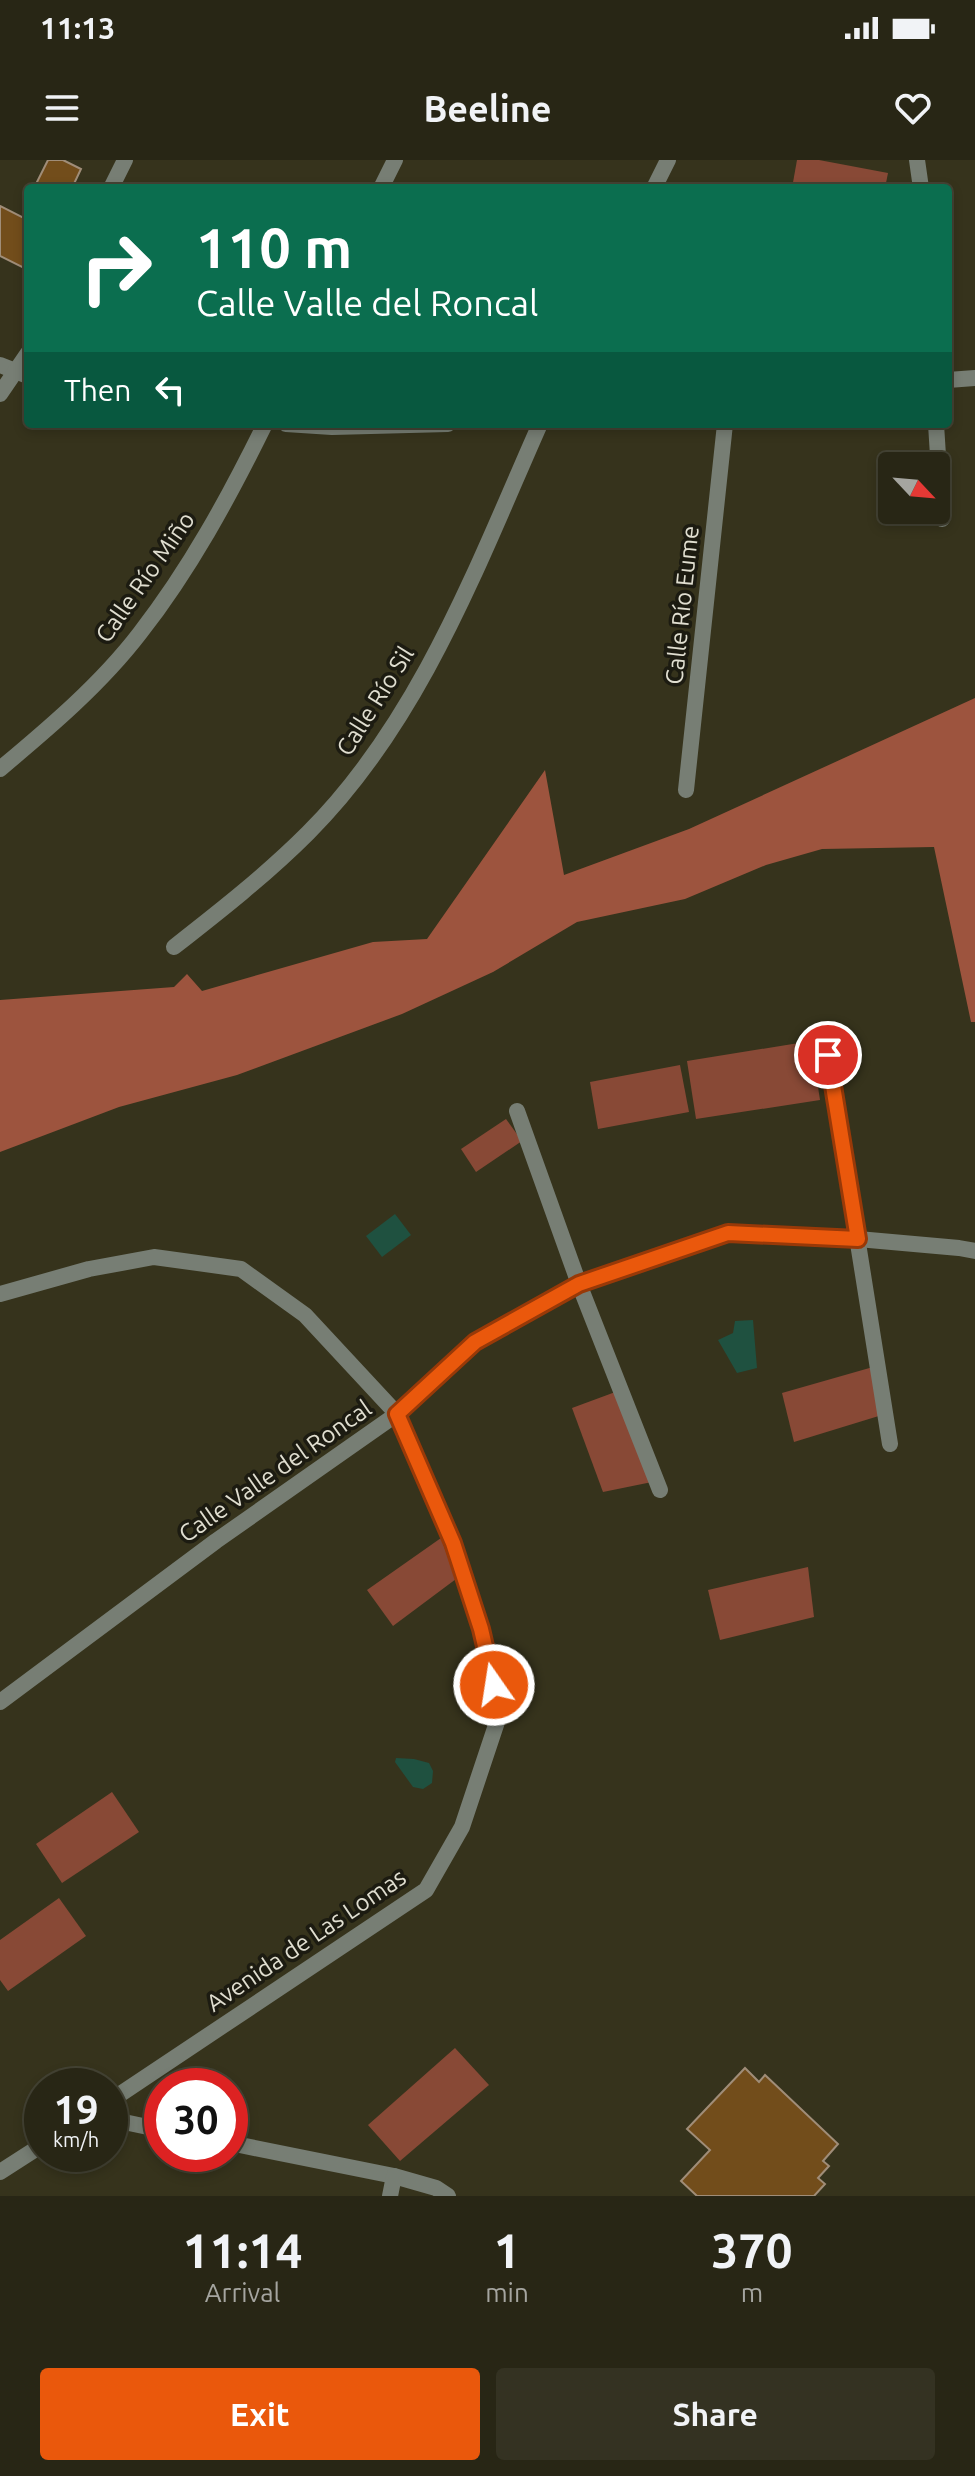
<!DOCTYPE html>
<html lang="en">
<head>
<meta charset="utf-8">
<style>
	:root { --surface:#282615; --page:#343222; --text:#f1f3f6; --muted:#a5a5a0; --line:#444334; --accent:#ea580c }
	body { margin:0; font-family:Ubuntu,sans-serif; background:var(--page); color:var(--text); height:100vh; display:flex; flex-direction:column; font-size:30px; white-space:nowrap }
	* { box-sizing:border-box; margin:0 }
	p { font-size:26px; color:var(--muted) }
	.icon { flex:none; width:44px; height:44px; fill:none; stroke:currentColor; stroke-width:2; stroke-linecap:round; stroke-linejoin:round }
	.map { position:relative; height:2036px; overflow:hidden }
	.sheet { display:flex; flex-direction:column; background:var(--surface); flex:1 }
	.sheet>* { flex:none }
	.guide { position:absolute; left:24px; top:24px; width:928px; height:244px; border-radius:8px; box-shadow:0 4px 12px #0003,0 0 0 2px var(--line); background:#0b6e4f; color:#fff; overflow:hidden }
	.needle { width:52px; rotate:116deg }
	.tools { position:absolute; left:878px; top:292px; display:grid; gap:16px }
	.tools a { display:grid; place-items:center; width:72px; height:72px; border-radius:8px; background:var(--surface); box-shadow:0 4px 12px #0003,0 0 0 2px var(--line); font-size:40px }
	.speed { position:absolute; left:24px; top:1908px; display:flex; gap:16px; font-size:40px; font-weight:700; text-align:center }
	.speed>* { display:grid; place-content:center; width:104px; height:104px; border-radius:50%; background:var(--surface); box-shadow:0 4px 12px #0003,0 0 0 2px var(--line); line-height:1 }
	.speed small { font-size:20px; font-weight:400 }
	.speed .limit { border:12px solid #d22; background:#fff; color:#111 }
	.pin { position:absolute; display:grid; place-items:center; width:68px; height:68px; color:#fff; margin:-34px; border:4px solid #fff; border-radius:50%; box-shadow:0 2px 8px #0007 }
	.me { position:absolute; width:88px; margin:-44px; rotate:347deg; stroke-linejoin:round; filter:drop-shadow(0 0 6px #0008) }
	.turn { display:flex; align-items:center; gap:28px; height:168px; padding:0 40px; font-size:36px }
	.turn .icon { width:104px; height:104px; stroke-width:2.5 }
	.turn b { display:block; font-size:56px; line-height:68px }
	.then { display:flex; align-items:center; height:76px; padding:0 40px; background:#0003; gap:16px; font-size:30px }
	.eta { display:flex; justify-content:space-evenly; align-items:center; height:136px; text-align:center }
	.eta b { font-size:48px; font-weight:700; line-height:56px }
	.cta { display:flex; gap:16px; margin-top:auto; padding:16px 40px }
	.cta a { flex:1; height:92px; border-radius:8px; background:var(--accent); color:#fff; font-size:32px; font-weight:700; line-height:92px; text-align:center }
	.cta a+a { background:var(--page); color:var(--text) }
	.status { display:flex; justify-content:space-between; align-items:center; height:56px; padding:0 40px; background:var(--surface); direction:ltr }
	.status svg { height:22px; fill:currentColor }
	header { display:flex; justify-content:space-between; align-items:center; height:104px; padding:0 40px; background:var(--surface); font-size:36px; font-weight:700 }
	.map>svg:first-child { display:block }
	.green { fill:#884936 }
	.forest { fill:#9d543e }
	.water { fill:#1f5140 }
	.building { fill:#724d1b; stroke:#a08d78; stroke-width:2 }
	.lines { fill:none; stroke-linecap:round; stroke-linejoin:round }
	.minor { stroke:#777e74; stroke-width:16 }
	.route-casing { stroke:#983908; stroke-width:20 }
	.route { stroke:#ea580c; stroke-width:14 }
	.labels { text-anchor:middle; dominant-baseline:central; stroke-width:7; stroke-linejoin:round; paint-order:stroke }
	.street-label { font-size:24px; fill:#e0ded0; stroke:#1c1b11 }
</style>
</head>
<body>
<div class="status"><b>11:13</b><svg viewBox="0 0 49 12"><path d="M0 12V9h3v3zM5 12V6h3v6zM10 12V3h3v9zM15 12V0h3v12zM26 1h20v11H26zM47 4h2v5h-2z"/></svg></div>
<header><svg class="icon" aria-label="menu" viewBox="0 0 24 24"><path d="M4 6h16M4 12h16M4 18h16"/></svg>Beeline<svg class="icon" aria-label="heart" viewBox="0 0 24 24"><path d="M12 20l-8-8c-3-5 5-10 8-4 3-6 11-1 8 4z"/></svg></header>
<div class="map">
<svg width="975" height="2036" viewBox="0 0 975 2036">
	<rect width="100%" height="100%" fill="#36331c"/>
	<g class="green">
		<polygon points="797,0 819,0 888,13 885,28 792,28"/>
		<polygon points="811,881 820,940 696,959 687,901"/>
		<polygon points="680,905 689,952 598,969 590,922"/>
		<polygon points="506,959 522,981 476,1012 461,989"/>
		<polygon points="873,1207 882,1255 794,1282 782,1233"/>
		<polygon points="618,1231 652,1322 603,1332 572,1248"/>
		<polygon points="441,1378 456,1419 393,1466 367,1430"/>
		<polygon points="808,1407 814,1457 720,1480 708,1430"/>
		<polygon points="112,1632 139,1672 62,1723 36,1684"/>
		<polygon points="59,1738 86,1776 8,1831 0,1820 0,1780"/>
		<polygon points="455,1888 489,1925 400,2001 368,1965"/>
	</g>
	<polygon class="forest" points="975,538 975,862 971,862 934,687 822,689 766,705 685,739 577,762 493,812 402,854 237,915 119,947 0,992 0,840 174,827 187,814 202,831 373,782 427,779 545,610 564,715 689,669"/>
	<g class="water">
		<polygon points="395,1054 411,1075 382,1097 366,1076"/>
		<polygon points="753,1160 757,1208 737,1213 718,1180 733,1173 735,1161"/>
		<polygon points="396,1598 414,1599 429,1603 433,1611 432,1623 423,1629 413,1627 395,1602"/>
	</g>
	<g class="building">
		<polygon points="48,0 63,0 81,9 72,28 34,28"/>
		<polygon points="0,46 28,60 28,110 0,96"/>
		<polygon points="745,1908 759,1922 765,1915 838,1984 823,2001 829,2006 818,2018 825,2024 814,2036 697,2036 681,2021 710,1990 687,1969"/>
	</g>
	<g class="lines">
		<g class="minor">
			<polyline points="917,0 921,28"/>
			<polyline points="111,28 125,0"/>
			<polyline points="381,28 395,0"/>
			<polyline points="654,28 668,0"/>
			<polyline points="0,205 28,216"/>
			<polyline points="948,220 975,218"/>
			<polyline points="0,234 28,193"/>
			<polyline points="286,264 332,267 448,264"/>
			<polyline points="936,264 942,359"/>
			<path d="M0,609c49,-41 101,-85 140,-136 50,-64 89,-136 125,-209"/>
			<polyline points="686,630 725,264"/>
			<path d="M174,787c46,-36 92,-72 134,-114 112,-112 169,-267 232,-409"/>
			<polyline points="828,895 890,1284"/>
			<polyline points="517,951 579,1124 660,1330"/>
			<polyline points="0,1134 89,1109 154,1097 241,1109 305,1155 397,1254 453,1383 481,1469 500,1553 462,1667 426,1730 110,1941"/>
			<polyline points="0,1542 216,1381 397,1254 475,1182 579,1124 728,1073 858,1079 959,1088 975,1091"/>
			<polyline points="110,1959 162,1970"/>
			<polyline points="230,1983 394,2016 436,2028 448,2036"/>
			<polyline points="0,2012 42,1985"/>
			<polyline points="390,2036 394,2016"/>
		</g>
	</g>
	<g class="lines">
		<g class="route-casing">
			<polyline id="route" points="494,1525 481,1469 453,1383 397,1254 475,1182 579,1124 728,1073 858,1079 828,895"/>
		</g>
		<use href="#route" class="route"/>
	</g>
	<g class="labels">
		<g class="street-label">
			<text transform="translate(145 417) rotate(-55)">Calle Río Miño</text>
			<text transform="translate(682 445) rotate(-84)">Calle Río Eume</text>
			<text transform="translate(375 541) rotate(-58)">Calle Río Sil</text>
			<text transform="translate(275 1311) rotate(-35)">Calle Valle del Roncal</text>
			<text transform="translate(306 1780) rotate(-34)">Avenida de Las Lomas</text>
		</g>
	</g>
</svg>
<div class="tools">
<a><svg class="needle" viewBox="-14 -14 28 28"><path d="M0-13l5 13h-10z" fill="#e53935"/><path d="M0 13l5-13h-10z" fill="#a5a5a0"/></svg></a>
</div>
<div class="speed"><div>19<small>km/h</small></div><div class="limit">30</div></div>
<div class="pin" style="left:828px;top:895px;background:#d93025"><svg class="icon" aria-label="arrive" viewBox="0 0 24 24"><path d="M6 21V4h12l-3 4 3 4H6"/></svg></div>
<svg class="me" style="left:494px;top:1525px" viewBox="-20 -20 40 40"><circle r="17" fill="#ea580c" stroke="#fff" stroke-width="3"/><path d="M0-11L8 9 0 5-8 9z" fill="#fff"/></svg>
<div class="guide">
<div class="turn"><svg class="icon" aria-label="right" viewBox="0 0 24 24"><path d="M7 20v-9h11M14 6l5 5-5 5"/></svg><div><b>110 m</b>Calle Valle del Roncal</div></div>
<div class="then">Then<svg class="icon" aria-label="left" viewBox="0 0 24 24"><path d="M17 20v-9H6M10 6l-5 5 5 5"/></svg></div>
</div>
</div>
<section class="sheet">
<div class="eta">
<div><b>11:14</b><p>Arrival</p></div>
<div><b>1</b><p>min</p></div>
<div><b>370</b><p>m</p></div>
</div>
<div class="cta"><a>Exit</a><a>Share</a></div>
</section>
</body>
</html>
